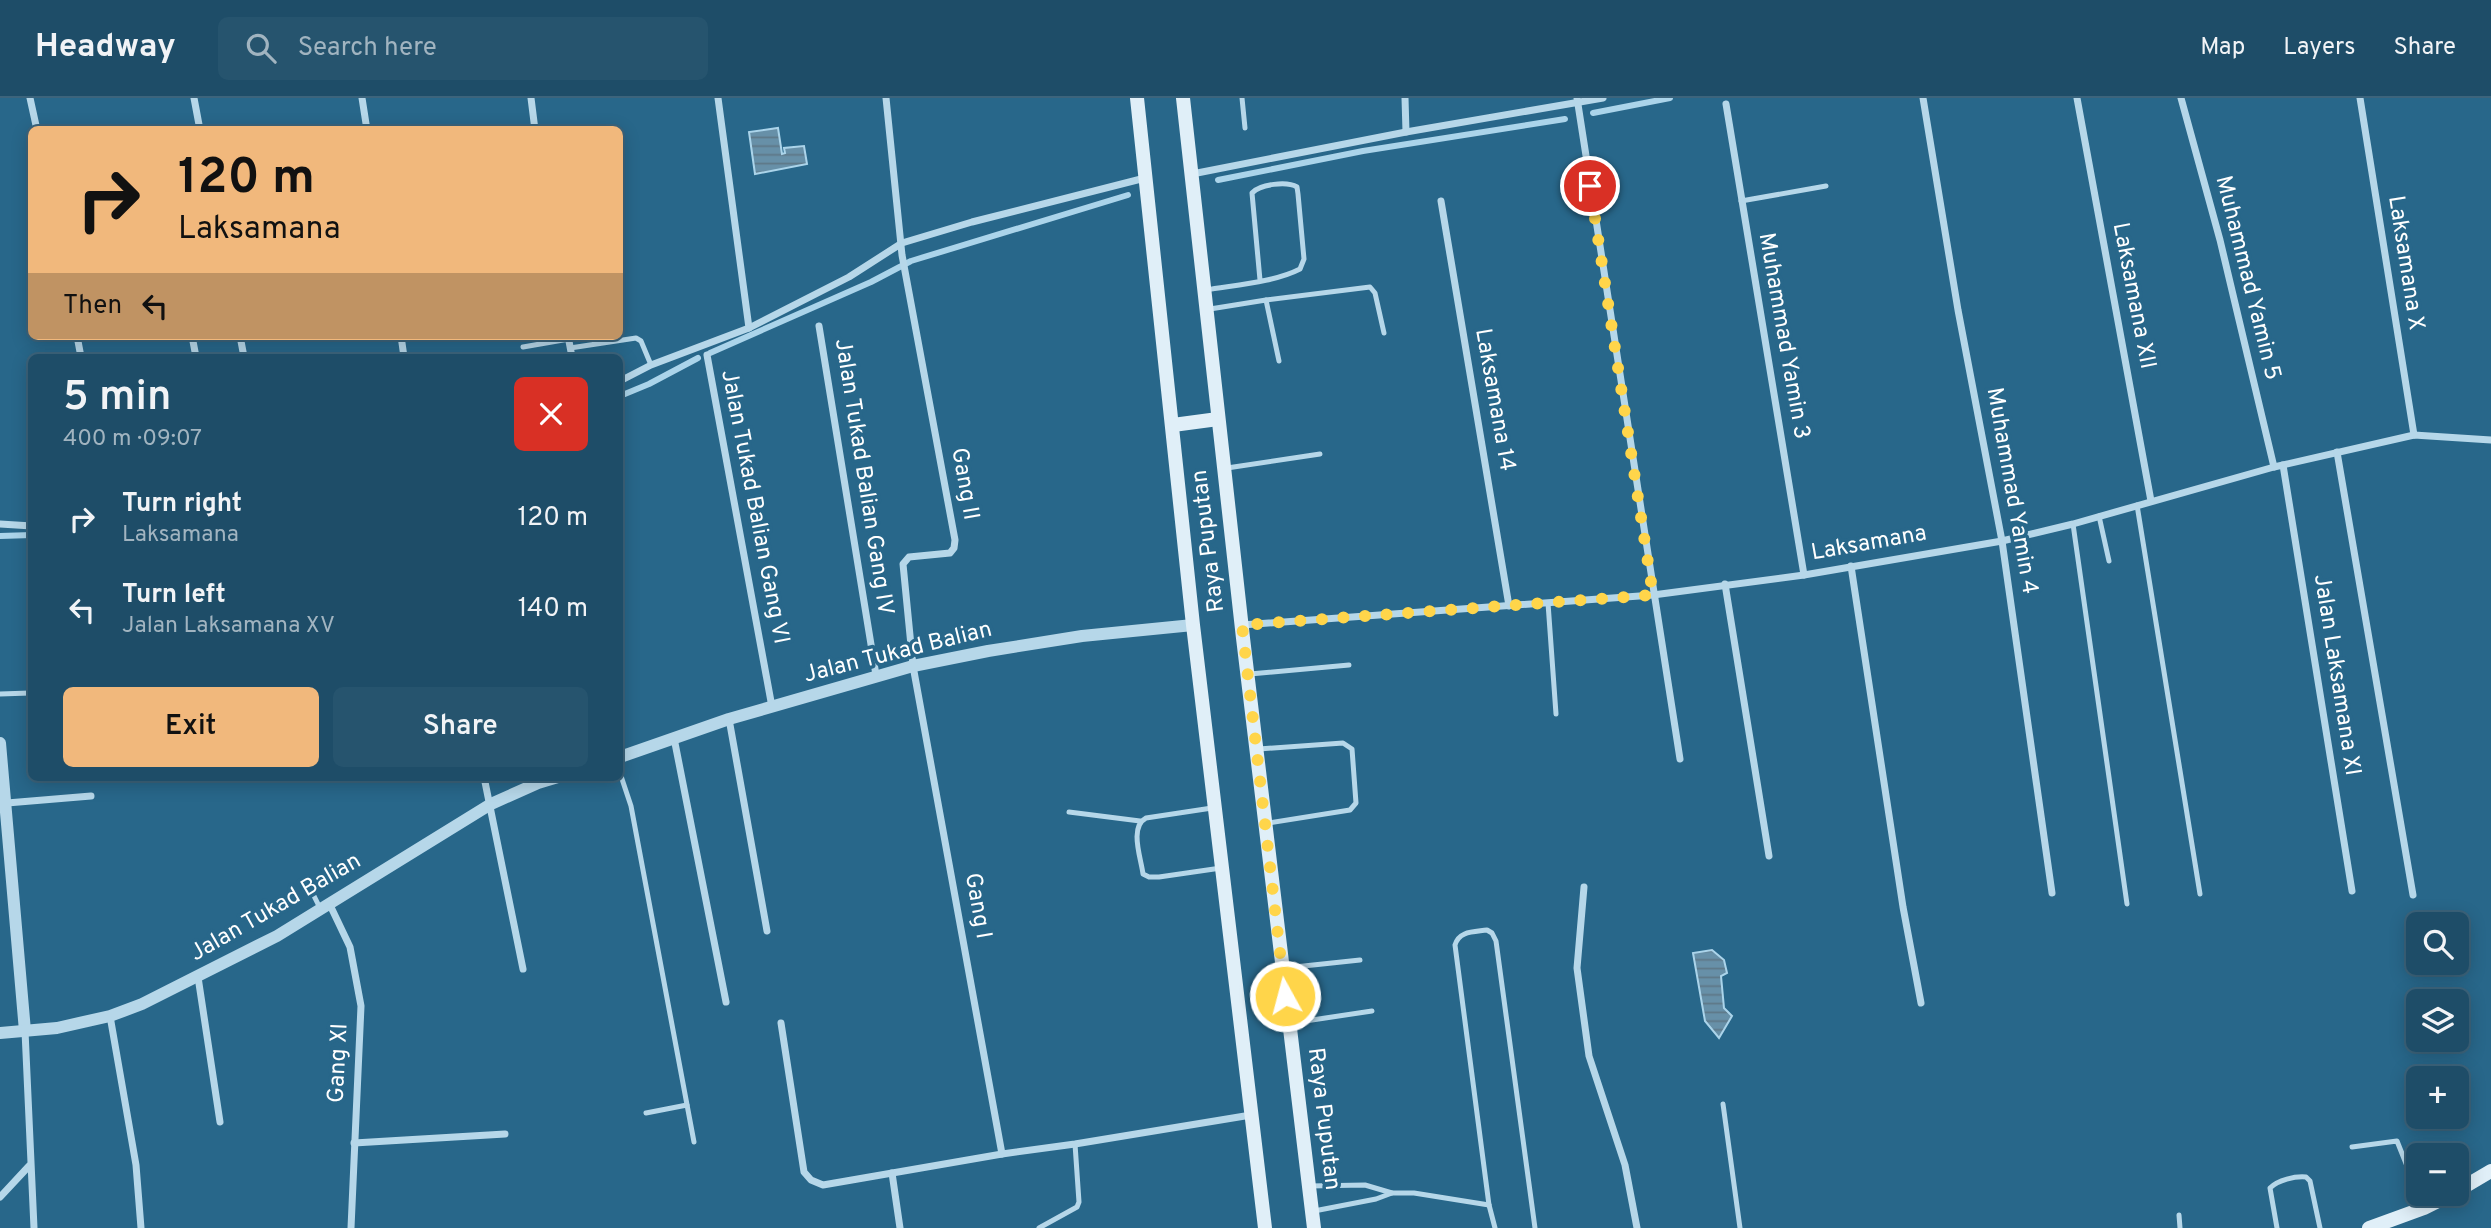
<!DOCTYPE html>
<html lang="en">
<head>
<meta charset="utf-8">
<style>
	:root { --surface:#1e4d68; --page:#26546e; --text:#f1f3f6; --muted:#a1b4c0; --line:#3c647c; --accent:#f1b87c }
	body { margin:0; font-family:Overpass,sans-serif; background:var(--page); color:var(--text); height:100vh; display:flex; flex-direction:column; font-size:26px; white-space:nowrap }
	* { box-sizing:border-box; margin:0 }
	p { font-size:23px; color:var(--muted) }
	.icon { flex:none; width:38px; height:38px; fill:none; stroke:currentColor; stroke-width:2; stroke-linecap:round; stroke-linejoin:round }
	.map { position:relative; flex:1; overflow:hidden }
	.side { position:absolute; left:28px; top:256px; width:595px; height:427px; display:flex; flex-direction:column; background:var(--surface); border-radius:10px; box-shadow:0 4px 18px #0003,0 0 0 2px var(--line) }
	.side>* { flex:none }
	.guide { position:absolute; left:28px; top:28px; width:595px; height:214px; border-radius:10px; box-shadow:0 4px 18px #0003,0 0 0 2px var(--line); background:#f1b87c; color:#111; overflow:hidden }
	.buttons { position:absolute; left:2406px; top:814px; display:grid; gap:14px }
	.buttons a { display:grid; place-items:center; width:63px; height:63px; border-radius:10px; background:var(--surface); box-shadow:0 4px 18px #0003,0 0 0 2px var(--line); font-size:35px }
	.pin { position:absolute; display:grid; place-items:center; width:60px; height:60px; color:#fff; margin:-30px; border:4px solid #fff; border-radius:50%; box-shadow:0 2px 7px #0007 }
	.me { position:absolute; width:77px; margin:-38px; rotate:353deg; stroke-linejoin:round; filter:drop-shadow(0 0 5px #0008) }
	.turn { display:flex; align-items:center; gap:24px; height:147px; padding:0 35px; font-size:32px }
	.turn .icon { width:91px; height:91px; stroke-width:2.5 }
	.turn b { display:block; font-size:49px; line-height:60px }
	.then { display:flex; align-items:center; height:66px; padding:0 35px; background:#0003; gap:14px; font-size:26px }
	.round { display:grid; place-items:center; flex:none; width:74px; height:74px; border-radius:10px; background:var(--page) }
	.overview { display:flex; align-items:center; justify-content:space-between; height:119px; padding:0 35px }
	h1 { font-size:42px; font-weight:600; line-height:52px }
	.button { display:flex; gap:14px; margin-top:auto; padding:14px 35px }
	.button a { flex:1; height:80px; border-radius:10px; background:var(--accent); color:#111; font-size:28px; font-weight:600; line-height:80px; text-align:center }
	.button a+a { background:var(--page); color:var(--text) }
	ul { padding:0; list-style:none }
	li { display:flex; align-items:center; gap:21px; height:91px; padding:0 35px }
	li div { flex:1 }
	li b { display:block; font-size:26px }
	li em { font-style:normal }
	header { display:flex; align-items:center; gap:42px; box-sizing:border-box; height:98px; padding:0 35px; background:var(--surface); border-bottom:2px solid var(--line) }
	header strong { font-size:33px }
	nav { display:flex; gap:38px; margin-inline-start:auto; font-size:24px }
	.search { width:490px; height:63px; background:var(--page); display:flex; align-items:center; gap:18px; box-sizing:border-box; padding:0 24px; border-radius:10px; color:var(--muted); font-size:26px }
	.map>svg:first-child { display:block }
	.water { fill:url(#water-rules); stroke:#abd4ea; stroke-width:2 }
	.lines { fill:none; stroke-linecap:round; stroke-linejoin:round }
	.stream { stroke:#abd4ea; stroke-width:6 }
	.service { stroke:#b6d7e9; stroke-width:5 }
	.minor { stroke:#b6d7e9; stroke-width:7 }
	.tertiary { stroke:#b6d7e9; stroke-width:12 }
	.secondary { stroke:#e0eff8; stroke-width:14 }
	.route { stroke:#ffd54a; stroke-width:12; stroke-dasharray:0 21.6 }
	.labels { text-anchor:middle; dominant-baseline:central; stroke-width:7; stroke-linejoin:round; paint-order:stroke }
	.street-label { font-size:23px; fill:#fff; stroke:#28678a }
</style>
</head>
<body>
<header>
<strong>Headway</strong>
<div class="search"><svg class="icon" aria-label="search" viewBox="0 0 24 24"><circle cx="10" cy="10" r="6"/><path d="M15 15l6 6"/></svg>Search here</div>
<nav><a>Map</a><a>Layers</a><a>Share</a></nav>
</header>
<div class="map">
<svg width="2491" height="1130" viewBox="0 0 2491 1130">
	<defs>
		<pattern id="water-rules" width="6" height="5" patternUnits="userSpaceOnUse" patternTransform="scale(1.75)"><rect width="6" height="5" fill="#6790a8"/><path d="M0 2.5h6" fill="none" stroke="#5e7888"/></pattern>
	</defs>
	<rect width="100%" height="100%" fill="#28678a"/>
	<g class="water">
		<polygon points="778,30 782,56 785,55 784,50 804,48 807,66 755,76 749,34"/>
		<polygon points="1712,852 1724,862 1727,875 1721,878 1724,910 1732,918 1719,940 1705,923 1693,855"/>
	</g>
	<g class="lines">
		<g class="stream">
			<polyline points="1593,15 1670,0"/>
			<polyline points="1218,82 1363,53 1565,21"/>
			<polyline points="710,255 871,184 911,163 1128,97"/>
			<polyline points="620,298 649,286 698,260"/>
			<polyline points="0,438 32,437"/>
		</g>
		<g class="service">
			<polyline points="1242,0 1245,30"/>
			<polyline points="1741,103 1826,88"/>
			<path d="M1206,192c29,-5 69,-8 94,-21l4,-10 -6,-65 -1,-7c-10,-6 -37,-3 -45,6l8,87"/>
			<polyline points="1266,202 1370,189 1375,195 1384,235"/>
			<polyline points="1210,211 1266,202 1279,263"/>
			<polyline points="523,249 569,241"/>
			<polyline points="570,250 636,240 641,243 651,267"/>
			<polyline points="1227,370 1320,356"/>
			<polyline points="2137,407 2200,796"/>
			<polyline points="2099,418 2109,463"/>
			<polyline points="2073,426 2127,806"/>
			<polyline points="1548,505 1556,616"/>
			<polyline points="1250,576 1349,567"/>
			<polyline points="0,596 30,595"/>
			<polyline points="1259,651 1343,645 1352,651 1356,705 1350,712 1268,725"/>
			<polyline points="620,675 631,708 694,1044"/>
			<path d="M1212,710l-66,10c-17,9 -5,40 -3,56l6,3h10l62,-9"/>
			<polyline points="1069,714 1140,723"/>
			<polyline points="307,784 321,812"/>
			<polyline points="1285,870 1360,862"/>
			<polyline points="1292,925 1372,913"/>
			<polyline points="1723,1006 1740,1130"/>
			<polyline points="646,1015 687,1007"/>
			<polyline points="2352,1049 2397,1043 2423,1108"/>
			<polyline points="1309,1088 1365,1087 1392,1095 1414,1095 1489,1107"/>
			<polyline points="1314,1113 1376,1101 1392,1095"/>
			<polyline points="2179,1117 2180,1130"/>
			<polyline points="1039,1130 1077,1109 1079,1104 1075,1046"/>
			<path d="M1495,1130l-6,-23 -34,-260c4,-14 18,-13 32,-15l5,3 4,8 39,287"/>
			<path d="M2277,1130l-7,-40c8,-8 25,-12 36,-11l4,4 10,47"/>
		</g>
		<g class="minor">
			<polyline points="30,0 37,32"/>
			<polyline points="194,0 200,32"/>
			<polyline points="362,0 367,32"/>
			<polyline points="531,0 535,32"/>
			<polyline points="718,0 749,230"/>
			<polyline points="886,0 902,157 955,442 954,450 950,455 909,459 903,466 913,568 1002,1056"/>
			<polyline points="1405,0 1406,34"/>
			<polyline points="1577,0 1680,661"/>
			<polyline points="1923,0 1958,212 2002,443 2052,795"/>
			<polyline points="2077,0 2151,403"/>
			<polyline points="2181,0 2220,142 2274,369"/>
			<polyline points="2360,0 2414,337"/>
			<polyline points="1726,6 1804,477"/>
			<polyline points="1192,76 1406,34 1603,0"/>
			<polyline points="1441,103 1509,508"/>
			<polyline points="819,228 876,577"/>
			<polyline points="77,238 81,259"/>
			<polyline points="192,238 196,259"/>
			<polyline points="240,238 244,259"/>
			<polyline points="401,238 404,259"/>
			<polyline points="568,238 572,259"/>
			<polyline points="707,257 772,609"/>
			<polyline points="620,283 651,267 749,230 849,179 902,145 972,124 1145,80"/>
			<polyline points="2337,354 2413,797"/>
			<polyline points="2283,367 2352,793"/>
			<polyline points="0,426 32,428"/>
			<polyline points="1851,468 1903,809 1921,905"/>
			<polyline points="1725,486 1769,758"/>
			<polyline points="1242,527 1653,497 1804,477 2002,443 2073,426 2274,369 2414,337 2491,342"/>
			<polyline points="729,621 767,833"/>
			<polyline points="674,640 726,904"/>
			<polyline points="139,679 142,679"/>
			<polyline points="484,679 523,871"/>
			<polyline points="7,705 91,698"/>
			<polyline points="1584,789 1577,870 1589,958 1625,1067 1637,1130"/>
			<polyline points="330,807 350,849 361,908 351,1130"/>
			<polyline points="198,879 220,1024"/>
			<polyline points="110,918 136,1067 141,1130"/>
			<polyline points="781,925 804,1074 811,1082 823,1087 1002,1056 1075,1046 1251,1017"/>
			<polyline points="25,933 34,1130"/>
			<polyline points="354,1045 505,1036"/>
			<polyline points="892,1075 900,1130"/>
			<polyline points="0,1099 29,1068"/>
		</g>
		<g class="tertiary">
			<polyline points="0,645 25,933"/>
			<polyline points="620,659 729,621 913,568 988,553 1082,538 1193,527"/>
			<polyline points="0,935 57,930 110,918 142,906 277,838 491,706 538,685 558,679"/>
		</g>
		<g class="secondary">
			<polyline points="1137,0 1193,527 1265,1130"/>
			<polyline points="1183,0 1243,540 1314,1130"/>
			<polyline points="1173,327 1218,321"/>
			<polyline points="2457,1093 2491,1073"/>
			<polyline points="2369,1130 2424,1110 2452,1096"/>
		</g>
	</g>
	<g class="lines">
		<polyline class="route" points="1285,898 1242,527 1653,497 1590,88"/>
	</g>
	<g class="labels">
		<g class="street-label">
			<text transform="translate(2405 165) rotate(81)">Laksamana X</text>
			<text transform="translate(2247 180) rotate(76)">Muhammad Yamin 5</text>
			<text transform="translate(2133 198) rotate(79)">Laksamana XII</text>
			<text transform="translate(1783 238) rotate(80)">Muhammad Yamin 3</text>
			<text transform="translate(1494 302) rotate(80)">Laksamana 14</text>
			<text transform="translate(863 379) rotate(81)">Jalan Tukad Balian Gang IV</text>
			<text transform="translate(964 386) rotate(80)">Gang II</text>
			<text transform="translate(2011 393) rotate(80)">Muhammad Yamin 4</text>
			<text transform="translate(754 409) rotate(79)">Jalan Tukad Balian Gang VI</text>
			<text transform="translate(1209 443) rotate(-97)">Raya Puputan</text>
			<text transform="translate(1869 446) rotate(-10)">Laksamana</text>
			<text transform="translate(898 555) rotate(-14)">Jalan Tukad Balian</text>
			<text transform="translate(2336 577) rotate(81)">Jalan Laksamana XI</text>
			<text transform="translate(977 808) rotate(80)">Gang I</text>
			<text transform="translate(276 810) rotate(-30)">Jalan Tukad Balian</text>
			<text transform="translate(339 965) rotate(-87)">Gang XI</text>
			<text transform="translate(1323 1021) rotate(83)">Raya Puputan</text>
		</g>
	</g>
</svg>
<div class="buttons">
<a><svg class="icon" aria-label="search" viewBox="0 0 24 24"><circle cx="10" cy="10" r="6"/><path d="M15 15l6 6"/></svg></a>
<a><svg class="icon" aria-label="layers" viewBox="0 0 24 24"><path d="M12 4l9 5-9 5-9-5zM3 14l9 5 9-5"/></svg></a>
<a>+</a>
<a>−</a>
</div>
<div class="pin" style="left:1590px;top:88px;background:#d93025"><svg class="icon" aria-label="arrive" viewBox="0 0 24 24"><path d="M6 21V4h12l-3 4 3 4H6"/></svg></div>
<svg class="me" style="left:1285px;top:898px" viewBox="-20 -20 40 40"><circle r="17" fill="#ffd54a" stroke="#fff" stroke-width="3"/><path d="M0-11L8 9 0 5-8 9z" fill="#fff"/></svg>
<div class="guide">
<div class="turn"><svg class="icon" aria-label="right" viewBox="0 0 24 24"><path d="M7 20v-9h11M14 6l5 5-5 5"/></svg><div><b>120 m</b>Laksamana</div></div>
<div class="then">Then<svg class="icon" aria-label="left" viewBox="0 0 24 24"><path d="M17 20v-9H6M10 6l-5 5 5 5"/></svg></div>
</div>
<section class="side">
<div class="overview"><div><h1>5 min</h1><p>400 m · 09:07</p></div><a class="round" style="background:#d93025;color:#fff"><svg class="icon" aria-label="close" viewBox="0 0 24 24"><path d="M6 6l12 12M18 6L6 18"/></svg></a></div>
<ul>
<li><svg class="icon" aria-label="right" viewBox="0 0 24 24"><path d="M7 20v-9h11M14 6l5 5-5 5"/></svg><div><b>Turn right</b><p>Laksamana</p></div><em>120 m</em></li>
<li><svg class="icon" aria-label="left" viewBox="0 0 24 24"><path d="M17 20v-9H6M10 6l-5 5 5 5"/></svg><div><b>Turn left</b><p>Jalan Laksamana XV</p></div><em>140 m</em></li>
</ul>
<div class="button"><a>Exit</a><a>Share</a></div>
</section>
</div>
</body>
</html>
